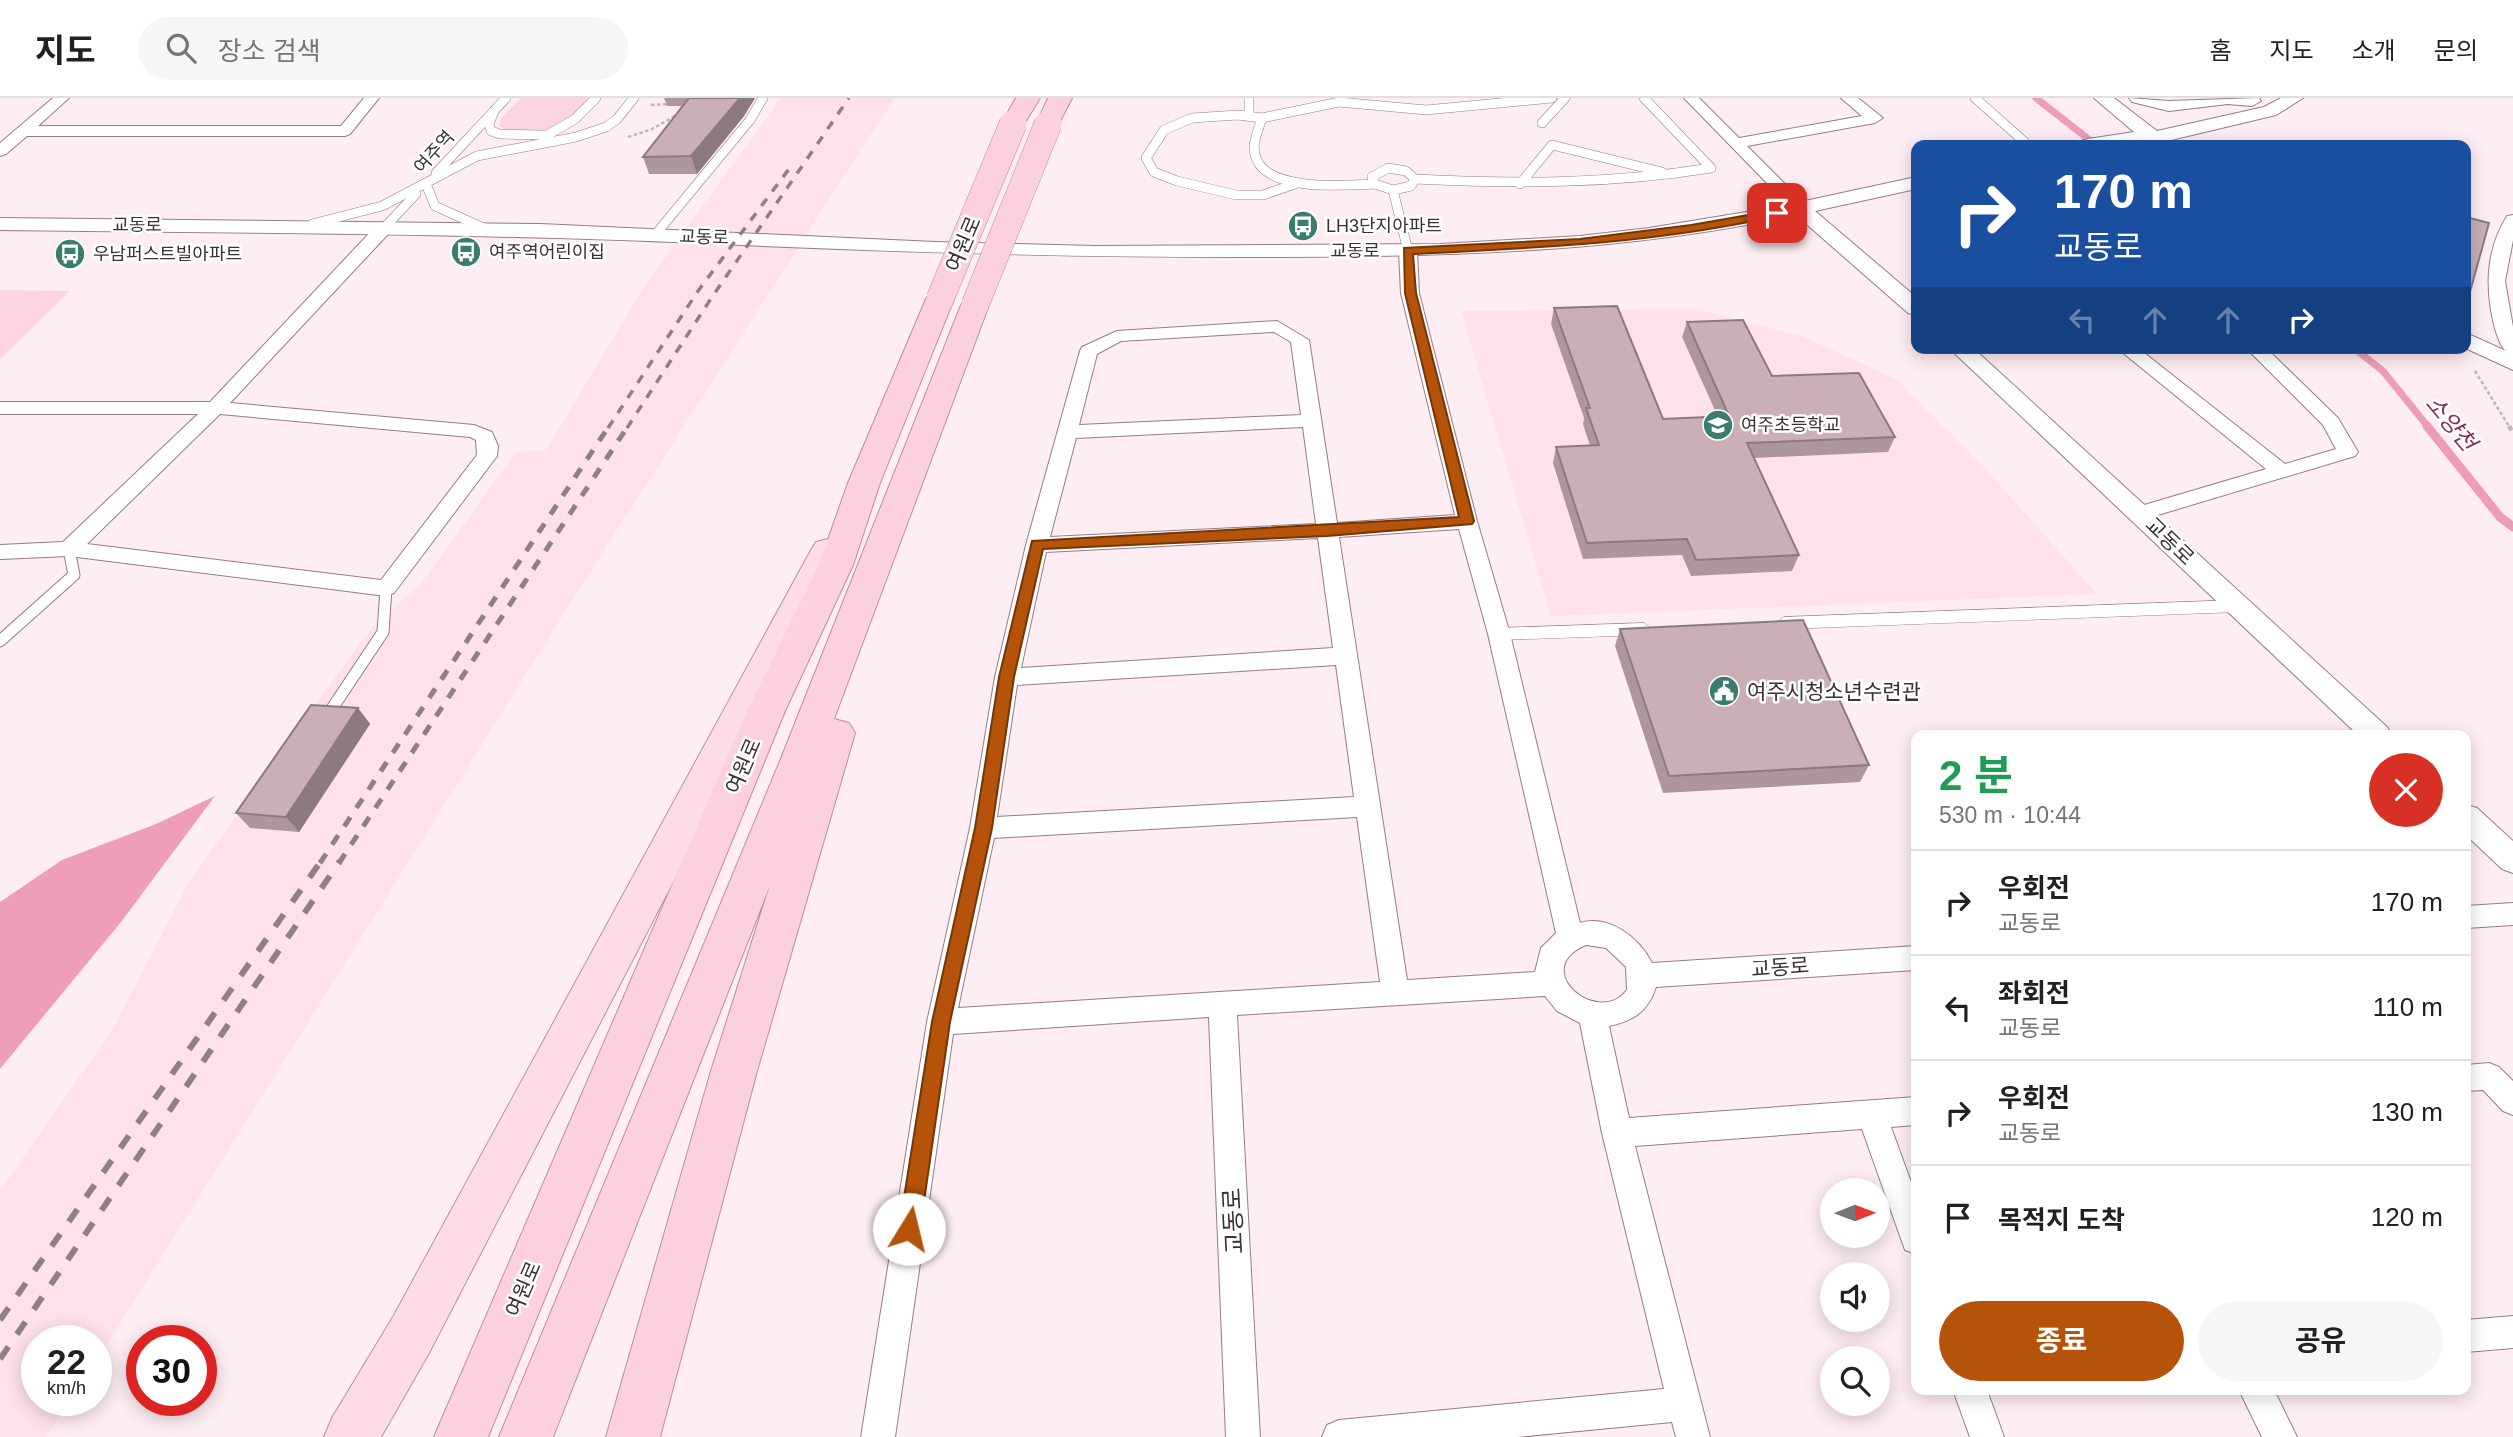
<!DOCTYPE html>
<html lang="ko">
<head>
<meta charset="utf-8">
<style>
	:root { --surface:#fff; --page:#f6f6f6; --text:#202124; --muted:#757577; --line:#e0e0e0; --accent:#b45309 }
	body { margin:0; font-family:Arial,"Noto Sans KR",sans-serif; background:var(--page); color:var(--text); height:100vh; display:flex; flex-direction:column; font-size:26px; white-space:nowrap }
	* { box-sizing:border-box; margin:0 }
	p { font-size:23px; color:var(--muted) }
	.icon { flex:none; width:38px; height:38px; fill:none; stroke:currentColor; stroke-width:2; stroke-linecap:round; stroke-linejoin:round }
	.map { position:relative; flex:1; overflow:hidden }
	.sheet { position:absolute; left:1911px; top:632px; width:560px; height:665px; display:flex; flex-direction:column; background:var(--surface); border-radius:14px; box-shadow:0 4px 18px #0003 }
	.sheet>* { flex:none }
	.hud { position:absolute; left:1911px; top:42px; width:560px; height:214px; border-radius:14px; box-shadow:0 4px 18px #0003; background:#1a4fa0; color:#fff; overflow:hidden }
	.needle { width:46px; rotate:89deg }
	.buttons { position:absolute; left:1820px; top:1080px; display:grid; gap:14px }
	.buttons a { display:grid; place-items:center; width:70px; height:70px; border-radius:50%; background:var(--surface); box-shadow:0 4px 18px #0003; font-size:35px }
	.speed { position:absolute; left:21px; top:1227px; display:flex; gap:14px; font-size:35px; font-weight:700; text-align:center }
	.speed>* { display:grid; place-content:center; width:91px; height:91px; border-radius:50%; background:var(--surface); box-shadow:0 4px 18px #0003; line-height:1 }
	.speed small { font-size:18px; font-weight:400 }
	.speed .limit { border:10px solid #d22; background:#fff; color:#111 }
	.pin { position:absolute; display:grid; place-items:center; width:60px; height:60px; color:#fff; margin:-30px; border-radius:14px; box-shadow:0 4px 10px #0006 }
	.me { position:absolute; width:77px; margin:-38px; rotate:9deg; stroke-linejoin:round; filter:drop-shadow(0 0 5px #0008) }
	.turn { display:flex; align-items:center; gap:24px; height:147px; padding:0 28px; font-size:32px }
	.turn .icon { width:91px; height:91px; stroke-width:2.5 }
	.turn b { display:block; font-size:49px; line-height:60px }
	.lanes { display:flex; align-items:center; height:66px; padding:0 28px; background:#0003; justify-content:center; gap:35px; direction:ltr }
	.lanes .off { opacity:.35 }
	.round { display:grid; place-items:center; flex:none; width:74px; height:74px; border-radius:37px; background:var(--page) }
	.headline { display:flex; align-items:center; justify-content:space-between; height:119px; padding:0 28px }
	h1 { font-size:42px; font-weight:700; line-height:52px; color:#1e9e55 }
	.action { display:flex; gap:14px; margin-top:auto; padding:14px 28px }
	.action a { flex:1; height:80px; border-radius:42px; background:var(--accent); color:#fff; font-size:28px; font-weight:700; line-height:80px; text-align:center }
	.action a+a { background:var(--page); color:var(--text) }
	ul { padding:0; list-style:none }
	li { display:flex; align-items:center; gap:21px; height:105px; padding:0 28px; border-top:2px solid var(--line) }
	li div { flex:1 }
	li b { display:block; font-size:26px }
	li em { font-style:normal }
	header { display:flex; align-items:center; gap:42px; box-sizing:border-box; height:98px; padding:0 35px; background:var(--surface); border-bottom:2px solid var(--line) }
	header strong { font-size:33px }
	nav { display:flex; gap:38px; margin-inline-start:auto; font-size:24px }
	.search { width:490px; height:63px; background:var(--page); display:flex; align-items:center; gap:18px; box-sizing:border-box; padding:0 24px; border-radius:38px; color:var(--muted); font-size:26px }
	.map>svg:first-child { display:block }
	.built { fill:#ffe1ea }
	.green { fill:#fcd5e1 }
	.forest { fill:#ef9eb9 }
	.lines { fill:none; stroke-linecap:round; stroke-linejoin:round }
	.stream-far1 { stroke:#ee9db9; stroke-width:7 }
	.stream { stroke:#ee9db9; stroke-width:9 }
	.service-far1-casing { stroke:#967d85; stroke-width:10 }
	.service-casing { stroke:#967d85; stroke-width:13 }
	.pedestrian-casing { stroke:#967d85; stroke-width:1 }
	.minor-casing { stroke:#967d85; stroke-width:2 }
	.tertiary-casing { stroke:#967d85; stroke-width:2 }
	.primary-casing { stroke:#b8909d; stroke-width:2 }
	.trunk-casing { stroke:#b8909d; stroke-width:2 }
	.path-far1 { stroke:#c3b4b8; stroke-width:2.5; stroke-dasharray:3.5 2.5; stroke-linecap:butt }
	.path { stroke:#c3b4b8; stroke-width:4.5; stroke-dasharray:5 3.5; stroke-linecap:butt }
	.service-far1 { stroke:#fff; stroke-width:9 }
	.service { stroke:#fff; stroke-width:11 }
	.pedestrian { fill:#fff; fill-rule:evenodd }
	.minor { fill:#fff; fill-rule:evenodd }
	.tertiary { fill:#fff; fill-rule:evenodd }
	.primary { fill:#fddce6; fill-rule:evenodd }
	.trunk { fill:#fcd0de; fill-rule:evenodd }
	.rail-far2 { stroke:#8e8184; stroke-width:3.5; stroke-dasharray:9 9; stroke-linecap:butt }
	.rail-far1 { stroke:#8e8184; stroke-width:5; stroke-dasharray:11 11; stroke-linecap:butt }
	.rail { stroke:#8e8184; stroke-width:6; stroke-dasharray:15 15; stroke-linecap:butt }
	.trunk-bridge-casing { stroke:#b8909d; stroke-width:28; stroke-linecap:butt }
	.trunk-bridge { stroke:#fcd0de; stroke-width:27 }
	.wall { fill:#ae969d }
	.shaded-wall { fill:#8d7a80 }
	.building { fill:#caafb7; stroke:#8d7a80; stroke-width:2 }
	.route { fill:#b45309; stroke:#753606; stroke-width:2 }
	.labels { text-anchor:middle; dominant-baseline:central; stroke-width:5; stroke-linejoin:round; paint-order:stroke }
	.far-street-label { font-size:18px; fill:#3b3033; stroke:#fff }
	.far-poi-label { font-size:18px; fill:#3b3033; stroke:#fff; text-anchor:start }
	.street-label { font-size:21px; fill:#3b3033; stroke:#fff }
	.poi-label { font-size:21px; fill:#3b3033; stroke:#fff; text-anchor:start }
	.water-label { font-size:23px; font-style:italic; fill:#8a2d54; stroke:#fff }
	.near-street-label { font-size:24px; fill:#3b3033; stroke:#fff }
</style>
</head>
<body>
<header>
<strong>지도</strong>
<div class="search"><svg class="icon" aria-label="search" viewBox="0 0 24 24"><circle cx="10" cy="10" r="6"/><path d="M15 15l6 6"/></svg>장소 검색</div>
<nav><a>홈</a><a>지도</a><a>소개</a><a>문의</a></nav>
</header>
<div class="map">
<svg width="2513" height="1339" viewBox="0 0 2513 1339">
	<rect width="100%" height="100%" fill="#feedf2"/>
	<g class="built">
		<polygon points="781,0 894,0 576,496 96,1263 96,1242 37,1242 37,1302 71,1302 45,1339 0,1339 0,1093 114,929 188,786 306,619 374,527 421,486 516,354 546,352 644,189"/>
		<polygon points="1695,211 1804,239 1896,281 1986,372 2097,496 1551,518 1461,213"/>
	</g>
	<g class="green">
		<path d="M521,0h68c-24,26 -31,35 -68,33 -9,-1 -15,0 -22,-5l2,-8z"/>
		<polygon points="0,192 70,193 0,261"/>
	</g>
	<polygon class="forest" points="215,698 121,824 0,971 0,804 62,762 156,726"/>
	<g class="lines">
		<g class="stream-far1">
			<polyline points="2036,0 2096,47"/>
			<polyline points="2354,250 2383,273 2429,330"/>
		</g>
		<polyline class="stream" points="2427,328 2500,419 2513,429"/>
		<g class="service-far1-casing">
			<g id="service-far1">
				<polyline points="1249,0 1249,18"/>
				<polyline points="1975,0 2028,47"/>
				<polyline points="494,13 489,26 491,33 500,36 542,37"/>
				<path d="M1262,20c-4,13 -12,28 -5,42 14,32 90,25 118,24"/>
				<polyline points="1542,25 1565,0"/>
				<polyline points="544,39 575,21 596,0"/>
				<polygon points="1388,70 1406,73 1415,81 1411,88 1393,92 1375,86 1372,79"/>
				<polyline points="436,75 506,0"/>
				<path d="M1415,81c100,5 197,5 296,-11l-67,-70"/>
				<polyline points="426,86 435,108 486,131"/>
				<polyline points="1295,86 1263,97 1236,97 1177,83 1154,74 1146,60 1164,32 1192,20 1238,17 1262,20 1339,4 1426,12 1552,0"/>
				<polyline points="1520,86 1552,47 1662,74"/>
				<polyline points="1393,92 1408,153"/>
				<polyline points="312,126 382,108 477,58 576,39 606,29 617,21 634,0"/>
				<polyline points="385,129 416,96"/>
				<polyline points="655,137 750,22 763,0"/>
			</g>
		</g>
		<g class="service-casing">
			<g id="service">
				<polyline points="0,543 74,477 69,451"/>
				<polyline points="331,612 383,534 386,490"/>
			</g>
		</g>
		<g class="pedestrian-casing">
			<g id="pedestrian">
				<polygon points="2238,502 2246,508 2238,514 1784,531 1776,525 1784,519"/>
				<polygon points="1644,525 1652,531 1644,537 1499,542 1491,536 1499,530"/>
			</g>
		</g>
		<g class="minor-casing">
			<g id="minor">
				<polygon points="53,0 69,0 38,28 341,28 364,0 379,0 350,36 345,38 27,38 6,56 0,58 0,45"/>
				<polygon points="1684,0 1699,0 1739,40 1862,18 1841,0 1858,0 1883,20 1875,25 1747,48 1806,107 1808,110 1800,115 1794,113"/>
				<path d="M2513,117v25l-8,41 8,46v28c-12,-4 -14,-15 -18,-26 -10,-39 -10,-77 12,-113z"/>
				<path d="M385,124l6,1 2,4 -2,4 -161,172 244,22 18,7 6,14 -1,10 -103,137 -8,3 -317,-40 -69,3v-14l63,-3 135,-128h-198v-12h210l169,-179zM220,316l250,23 6,3 1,15 -96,125 -294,-36z"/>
				<path d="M1408,148l9,5 2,42 58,228 33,113 70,289c30,-9 60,16 72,40l264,-17v24l-260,17c-8,25 -23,34 -47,39l20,92 287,-21v28l-25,2 25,69v58l-11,-4 -43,-121 -227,17 75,291h-34l-4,-15 -155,15h-195l5,-12 12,-5 325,-31 -62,-256 -22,-110 -23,-12 -12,-15 -308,19 23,422h-34l-17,-420 -256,17 -58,403h-34l66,-415 43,-194 25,-151 31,-132 54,-194 2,-4 35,-16 160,-10 32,19 28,183 118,-8 -54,-222 -2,-42zM1274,234l17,10 10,73 -222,10 18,-71 24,-13zM1303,329l13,97 -266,13 26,-99zM1459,431l29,105 68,299 -15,15 -6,24 -128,8 -68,-443zM1318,440l15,110 -312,20 25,-116zM1336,567l18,132 -357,20 20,-132zM1357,719l23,165 -422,26 36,-170zM1586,847l20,3 20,19 1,23c-29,38 -99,-21 -41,-45z"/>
				<polygon points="2117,250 2138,250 2285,366 2336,351 2323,327 2246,250 2266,250 2338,320 2358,354 2355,358 2141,422 2134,420 2131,415 2134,410 2266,371"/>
				<polygon points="2513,805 2513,827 2466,830 2466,808"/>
				<polygon points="2489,965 2499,969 2513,983 2513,1017 2503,1013 2483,992 2466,993 2466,967"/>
				<polygon points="2513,1218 2513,1250 2466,1254 2466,1222"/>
				<polygon points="1953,1292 1987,1292 2004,1339 1970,1339"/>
				<polygon points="2239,1292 2274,1292 2297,1339 2262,1339"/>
			</g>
		</g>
		<g class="tertiary-casing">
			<g id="tertiary">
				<polygon points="2094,0 2114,0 2157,33 2264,9 2281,0 2303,0 2276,17 2167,43 2164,47 2128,45 2079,47 2081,43 2088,41 2134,34"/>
				<polygon points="2129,0 2169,3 2259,0 2261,3 2252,8 2228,6 2169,13 2132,4"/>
				<path d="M1916,79v12l-101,22 101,86v18l-8,-2 -112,-98c-169,37 -340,41 -513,42 -196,1 -391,-5 -587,-14 -232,-10 -464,-10 -696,-13v-12l540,6 395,18 160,4 346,-2 139,-8 69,-8 128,-21z"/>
				<polygon points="2466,235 2513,256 2513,272 2465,250"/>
				<polygon points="1949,250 1973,250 2387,629 2392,637 2358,637"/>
				<polygon points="2466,707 2477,710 2513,743 2513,775 2502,771 2466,737"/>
			</g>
		</g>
		<g class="primary-casing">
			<polygon id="primary" points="828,441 840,444 845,452 429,1255 381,1339 324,1339 332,1320 393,1219 811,452 816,444"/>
		</g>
		<g class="trunk-casing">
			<g id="trunk">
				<polygon points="1016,0 1040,0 1021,31 1005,31 1001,26"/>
				<polygon points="1048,0 1072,0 1056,31 1040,31 1036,26"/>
				<polygon points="940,193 950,195 954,201 880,385 853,467 785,613 488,1339 434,1339 747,613 819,467 848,385 926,201 930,195"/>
				<polygon points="975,199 985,201 989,207 834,621 849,625 855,635 757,973 660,1339 606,1339 711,973 770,787 553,1339 499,1339 780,663 961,207 965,201"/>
			</g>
		</g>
		<g class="path-far1">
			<polyline points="651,7 670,6"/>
			<polyline points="628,39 652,31 677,17"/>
			<polyline points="2475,273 2510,330"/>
		</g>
		<polyline class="path" points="2509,328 2513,335"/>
		<use href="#service-far1" class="service-far1"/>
		<use href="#service" class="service"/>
		<use href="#pedestrian" class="pedestrian"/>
		<use href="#minor" class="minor"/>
		<use href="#tertiary" class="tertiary"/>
		<use href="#primary" class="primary"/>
		<use href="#trunk" class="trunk"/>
		<g class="rail-far2">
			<polyline points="608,330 698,193 789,71"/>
			<polyline points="627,330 712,199 849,0"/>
		</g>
		<g class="rail-far1">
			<polyline points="320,765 609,328"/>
			<polyline points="339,765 628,328"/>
		</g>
		<g class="rail">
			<polyline points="0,1222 321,763"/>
			<polyline points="0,1261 340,763"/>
		</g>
		<g class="trunk-bridge-casing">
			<g id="trunk-bridge">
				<polyline points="940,201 1013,26"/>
				<polyline points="975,207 1048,26"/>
			</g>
		</g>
		<use href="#trunk-bridge" class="trunk-bridge"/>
	</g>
	<g class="wall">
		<polygon points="664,0 755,0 744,18 697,76 649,76 643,59 682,8 667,8"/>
		<polygon points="1554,210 1663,321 1718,319 1682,239 1687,224 1772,278 1895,339 1888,354 1754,360 1799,457 1792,473 1691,478 1682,457 1583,461 1553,365 1556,349 1590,348 1583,326 1584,320 1551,226"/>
		<polygon points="1620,531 1869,667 1860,684 1663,695 1615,548"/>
		<polygon points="358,610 370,626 299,734 250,730 236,715"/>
	</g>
	<g class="shaded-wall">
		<polygon points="740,0 755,0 744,18 697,76 691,58"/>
		<polygon points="358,610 370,626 299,734 286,719"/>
	</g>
	<g class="building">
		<polygon points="689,0 740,0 691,58 643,59"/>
		<polygon points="2466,119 2489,125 2468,201 2466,200"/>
		<polygon points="1617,208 1663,321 1729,318 1687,224 1743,222 1772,278 1859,275 1895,339 1747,345 1799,457 1696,462 1687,441 1587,445 1556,349 1599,347 1586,310 1590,310 1554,210"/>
		<polygon points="1803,522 1869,667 1669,678 1620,531"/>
		<polygon points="311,607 358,610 286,719 236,715"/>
	</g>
	<path class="route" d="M1777,112l4,1v4c-121,28 -245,33 -368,39l3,39 58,228 -2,3 -145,12 -284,13 -29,128 -22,151 -42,194 -30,207 -3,7 -8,3 -7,-3 -3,-7 33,-207 43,-194 24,-151 33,-136 427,-24 -54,-224 -1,-45 176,-9 111,-14z"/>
	<defs>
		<g id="bus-disc" transform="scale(1.575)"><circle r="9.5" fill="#3a7d6f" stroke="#fff"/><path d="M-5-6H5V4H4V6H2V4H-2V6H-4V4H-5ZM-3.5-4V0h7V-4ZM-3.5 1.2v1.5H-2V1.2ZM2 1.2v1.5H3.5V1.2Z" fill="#fff"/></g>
		<g id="school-disc" transform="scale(1.575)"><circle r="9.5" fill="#3a7d6f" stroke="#fff"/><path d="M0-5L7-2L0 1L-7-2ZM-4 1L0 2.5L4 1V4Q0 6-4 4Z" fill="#fff"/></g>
		<g id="civic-disc" transform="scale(1.575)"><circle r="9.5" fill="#3a7d6f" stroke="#fff"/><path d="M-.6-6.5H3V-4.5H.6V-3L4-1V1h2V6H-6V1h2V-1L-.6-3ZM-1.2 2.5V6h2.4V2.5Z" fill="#fff"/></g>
	</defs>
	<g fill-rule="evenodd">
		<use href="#bus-disc" x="1303" y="128"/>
		<use href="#bus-disc" x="466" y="154"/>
		<use href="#bus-disc" x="70" y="156"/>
		<use href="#school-disc" x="1718" y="327"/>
		<use href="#civic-disc" x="1724" y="593"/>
	</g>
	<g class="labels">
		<g class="far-street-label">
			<text transform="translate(434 54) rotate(-48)">여주역</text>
			<text x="137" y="127">교동로</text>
			<text transform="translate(704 139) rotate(2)">교동로</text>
			<text x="1355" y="153">교동로</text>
		</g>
		<g class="far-poi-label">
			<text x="1326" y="128">LH3단지아파트</text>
			<text x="489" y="154">여주역어린이집</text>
			<text x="93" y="156">우남퍼스트빌아파트</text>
			<text x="1741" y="327">여주초등학교</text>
		</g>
		<g class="street-label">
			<text transform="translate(963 146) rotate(-67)">여원로</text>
			<text transform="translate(2170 443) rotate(44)">교동로</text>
			<text transform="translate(743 668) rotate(-67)">여원로</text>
			<text transform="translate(1780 869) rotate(-4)">교동로</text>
			<text transform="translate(523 1191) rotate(-67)">여원로</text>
		</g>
		<g class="poi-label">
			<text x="1747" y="593">여주시청소년수련관</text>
		</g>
		<g class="water-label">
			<text transform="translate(2451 325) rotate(50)">소양천</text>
		</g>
		<g class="near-street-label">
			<text transform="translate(1233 1123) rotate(-93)">교동로</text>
		</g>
	</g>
</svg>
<div class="buttons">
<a><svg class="needle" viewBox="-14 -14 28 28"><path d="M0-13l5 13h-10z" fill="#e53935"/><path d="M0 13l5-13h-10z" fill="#757577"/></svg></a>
<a><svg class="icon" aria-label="sound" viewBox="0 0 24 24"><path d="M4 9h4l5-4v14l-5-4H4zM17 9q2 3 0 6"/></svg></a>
<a><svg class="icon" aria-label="search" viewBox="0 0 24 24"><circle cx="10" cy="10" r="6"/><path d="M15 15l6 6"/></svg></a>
</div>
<div class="speed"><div>22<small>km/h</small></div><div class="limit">30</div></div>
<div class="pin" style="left:1777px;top:115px;background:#d93025"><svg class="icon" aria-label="arrive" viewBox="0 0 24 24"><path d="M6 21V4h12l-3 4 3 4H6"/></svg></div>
<svg class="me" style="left:909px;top:1131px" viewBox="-20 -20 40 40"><circle r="19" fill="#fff"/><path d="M0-13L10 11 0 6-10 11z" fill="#b45309"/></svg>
<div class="hud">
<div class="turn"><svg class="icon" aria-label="right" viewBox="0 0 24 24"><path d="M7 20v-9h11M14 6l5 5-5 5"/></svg><div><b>170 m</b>교동로</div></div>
<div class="lanes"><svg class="icon off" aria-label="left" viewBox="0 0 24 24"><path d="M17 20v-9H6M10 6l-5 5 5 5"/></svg><svg class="icon off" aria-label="ahead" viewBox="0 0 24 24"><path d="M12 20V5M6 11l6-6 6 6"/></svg><svg class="icon off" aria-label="ahead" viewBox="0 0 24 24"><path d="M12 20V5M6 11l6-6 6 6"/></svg><svg class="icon" aria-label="right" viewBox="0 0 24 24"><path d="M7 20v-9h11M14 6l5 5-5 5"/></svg></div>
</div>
<section class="sheet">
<div class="headline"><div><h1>2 분</h1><p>530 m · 10:44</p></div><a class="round" style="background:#d93025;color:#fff"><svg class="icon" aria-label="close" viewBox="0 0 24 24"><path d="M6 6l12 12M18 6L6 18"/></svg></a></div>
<ul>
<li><svg class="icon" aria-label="right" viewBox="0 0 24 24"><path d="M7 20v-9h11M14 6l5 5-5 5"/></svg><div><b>우회전</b><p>교동로</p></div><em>170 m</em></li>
<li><svg class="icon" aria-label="left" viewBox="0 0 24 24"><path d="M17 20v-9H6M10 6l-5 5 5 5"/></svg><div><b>좌회전</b><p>교동로</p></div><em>110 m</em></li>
<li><svg class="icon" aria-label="right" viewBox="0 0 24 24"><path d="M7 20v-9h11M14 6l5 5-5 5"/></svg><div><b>우회전</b><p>교동로</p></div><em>130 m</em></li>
<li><svg class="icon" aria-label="arrive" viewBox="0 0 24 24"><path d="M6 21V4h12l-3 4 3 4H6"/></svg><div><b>목적지 도착</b></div><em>120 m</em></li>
</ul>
<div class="action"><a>종료</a><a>공유</a></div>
</section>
</div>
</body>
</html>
